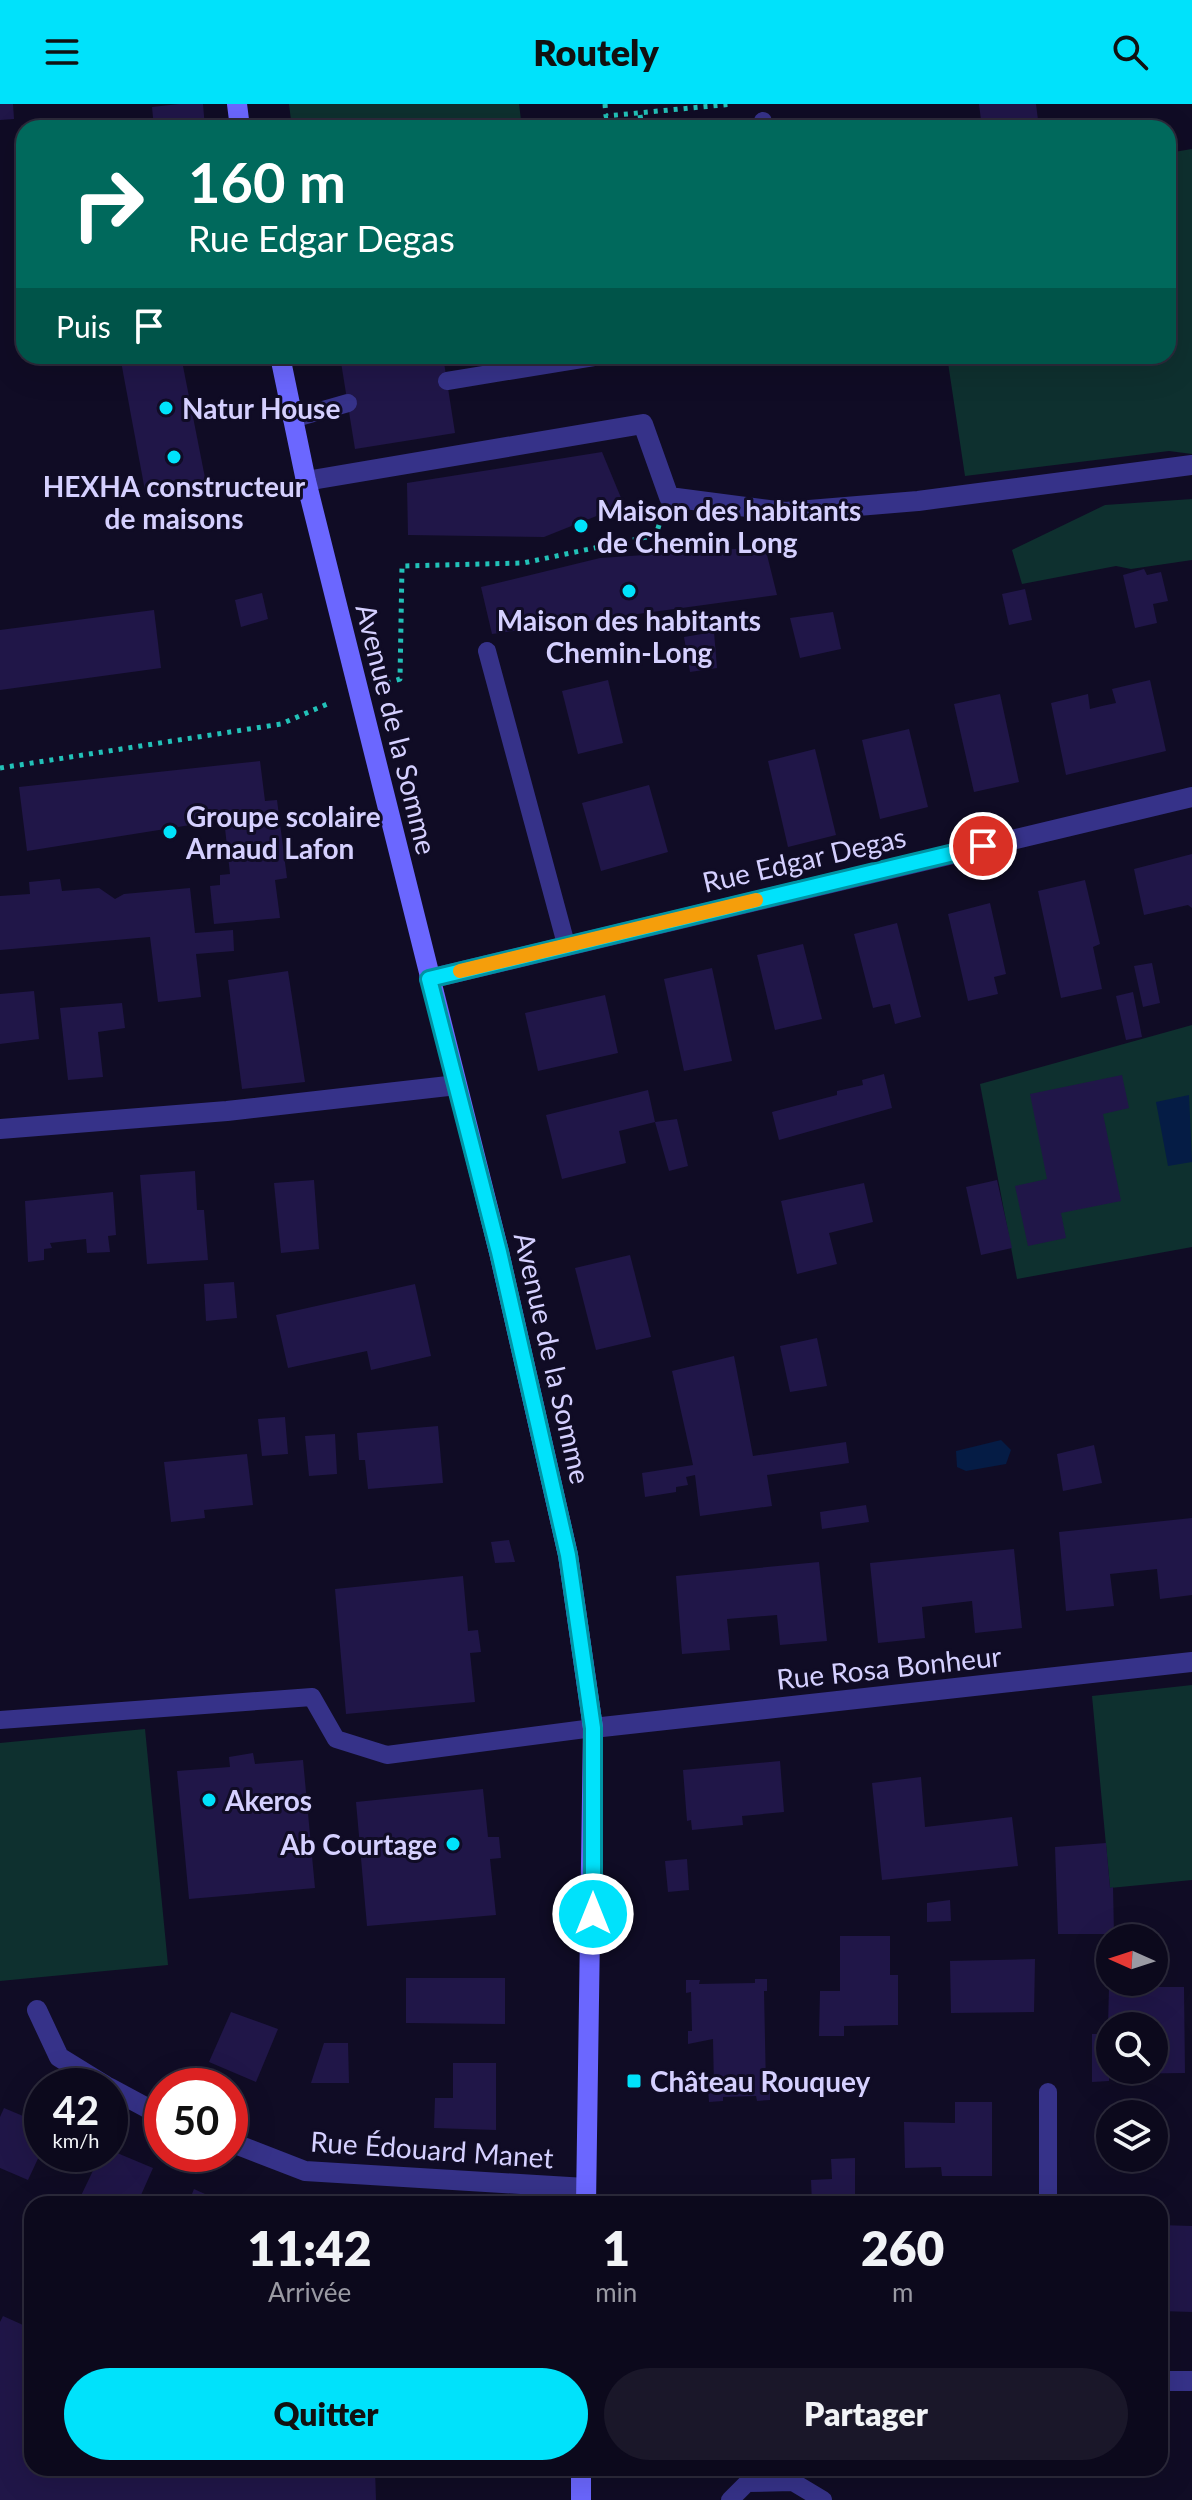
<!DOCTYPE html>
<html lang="fr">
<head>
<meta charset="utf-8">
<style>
	:root { --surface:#0c091c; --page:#1a1729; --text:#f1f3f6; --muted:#9a9aa3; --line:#2c2a3b; --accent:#00e2fb }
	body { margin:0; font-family:Lato,sans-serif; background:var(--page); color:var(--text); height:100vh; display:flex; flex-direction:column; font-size:30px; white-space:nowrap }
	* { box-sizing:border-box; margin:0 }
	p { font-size:26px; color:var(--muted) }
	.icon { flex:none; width:44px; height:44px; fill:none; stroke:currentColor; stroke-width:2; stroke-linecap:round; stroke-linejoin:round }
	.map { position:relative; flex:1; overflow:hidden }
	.side { position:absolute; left:24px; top:2092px; width:1144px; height:280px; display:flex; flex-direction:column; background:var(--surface); border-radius:24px; box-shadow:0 8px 32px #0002,0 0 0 2px var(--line) }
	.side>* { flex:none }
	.hud { position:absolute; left:16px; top:16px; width:1160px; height:244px; border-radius:24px; box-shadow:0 8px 32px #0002,0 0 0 2px var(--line); background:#00695c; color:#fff; overflow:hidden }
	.needle { width:52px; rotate:273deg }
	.controls { position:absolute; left:1096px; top:1820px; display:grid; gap:16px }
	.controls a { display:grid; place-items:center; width:72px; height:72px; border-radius:50%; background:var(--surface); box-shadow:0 8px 32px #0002,0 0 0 2px var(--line); font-size:40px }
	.speed { position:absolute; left:24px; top:1964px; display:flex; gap:16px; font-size:40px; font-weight:700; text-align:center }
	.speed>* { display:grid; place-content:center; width:104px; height:104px; border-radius:50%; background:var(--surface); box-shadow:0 8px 32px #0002,0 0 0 2px var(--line); line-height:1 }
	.speed small { font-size:20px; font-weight:400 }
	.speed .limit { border:12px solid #d22; background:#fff; color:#111 }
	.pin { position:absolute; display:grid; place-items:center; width:68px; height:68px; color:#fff; margin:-34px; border:4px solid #fff; border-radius:50%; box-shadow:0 2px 8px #0007 }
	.me { position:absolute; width:88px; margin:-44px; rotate:0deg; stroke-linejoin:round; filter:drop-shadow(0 0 6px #0008) }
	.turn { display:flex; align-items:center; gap:28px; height:168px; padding:0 40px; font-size:36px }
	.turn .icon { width:104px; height:104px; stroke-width:2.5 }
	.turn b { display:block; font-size:56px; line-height:68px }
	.then { display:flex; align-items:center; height:76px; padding:0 40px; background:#0003; gap:16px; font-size:30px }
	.eta { display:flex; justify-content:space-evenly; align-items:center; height:136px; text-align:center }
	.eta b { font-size:48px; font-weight:800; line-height:56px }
	.primary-button { display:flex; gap:16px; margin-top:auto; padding:16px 40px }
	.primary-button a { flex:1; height:92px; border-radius:48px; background:var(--accent); color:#111; font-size:32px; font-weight:800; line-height:92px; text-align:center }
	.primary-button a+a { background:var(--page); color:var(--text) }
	header { display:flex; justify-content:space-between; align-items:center; height:104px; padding:0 40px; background:var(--accent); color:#111; font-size:36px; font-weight:800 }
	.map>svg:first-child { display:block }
	.green { fill:#0e302f }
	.water { fill:#051c45 }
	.building { fill:#201648 }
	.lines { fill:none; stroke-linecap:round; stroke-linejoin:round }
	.path { stroke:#22c1b8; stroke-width:5; stroke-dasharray:4 6; stroke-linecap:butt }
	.service { stroke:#363289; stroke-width:18 }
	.minor { stroke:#363289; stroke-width:20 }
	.secondary { stroke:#6b67ff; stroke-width:20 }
	.route-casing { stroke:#0093a3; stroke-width:20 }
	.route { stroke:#00e2fb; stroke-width:14 }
	.slow { stroke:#f59e0b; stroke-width:14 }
	.poi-dot { fill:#00e2fb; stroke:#100c25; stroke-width:3 }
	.labels { text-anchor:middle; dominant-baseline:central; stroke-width:6; stroke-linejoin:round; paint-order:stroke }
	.poi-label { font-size:28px; font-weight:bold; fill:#d5d0ff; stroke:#100c25; text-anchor:start }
	.street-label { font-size:28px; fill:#d5d0ff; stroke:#100c25 }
</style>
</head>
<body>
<header><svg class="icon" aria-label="menu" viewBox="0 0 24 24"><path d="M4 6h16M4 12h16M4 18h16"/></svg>Routely<svg class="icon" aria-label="search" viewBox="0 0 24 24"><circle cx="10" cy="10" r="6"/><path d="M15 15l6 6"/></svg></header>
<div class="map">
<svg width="1192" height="2396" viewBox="0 0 1192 2396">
	<rect width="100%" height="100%" fill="#100c25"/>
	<g class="green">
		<polygon points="289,0 519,0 522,24 292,24"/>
		<polygon points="1192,45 1192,350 1169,347 965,372 947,252 1168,252 1168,49"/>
		<polygon points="1192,395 1192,456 1131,465 1116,462 1022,480 1012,446 1105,401"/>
		<polygon points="1192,921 1192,1143 1017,1175 980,980"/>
		<polygon points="1192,1581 1192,1776 1110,1784 1092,1592"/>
		<polygon points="145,1625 168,1861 0,1877 0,1639"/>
	</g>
	<g class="water">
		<polygon points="1189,991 1192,1058 1168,1062 1156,998"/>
		<polygon points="1001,1336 1011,1346 1006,1360 966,1367 957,1363 956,1347"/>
	</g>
	<g class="building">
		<polygon points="0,0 13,0 14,15 0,16"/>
		<polygon points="179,0 203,0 205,24 154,24 152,3"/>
		<polygon points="979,0 1036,0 1039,24 982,24"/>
		<polygon points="120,252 181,252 207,384 146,392"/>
		<polygon points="340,252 443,252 455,329 355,345"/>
		<polygon points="602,348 624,401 544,433 408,431 407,379"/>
		<polygon points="765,443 777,491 492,530 481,483 600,454"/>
		<polygon points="1144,465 1147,471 1161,468 1168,497 1153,500 1157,519 1135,524 1123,471"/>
		<polygon points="1025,485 1032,516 1009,521 1002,490"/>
		<polygon points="262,489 268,515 241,523 235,496"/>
		<polygon points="154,506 161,564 0,586 0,526"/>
		<polygon points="833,508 841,545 800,554 790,514"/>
		<polygon points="714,528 717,564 690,568 684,533"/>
		<polygon points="608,576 623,639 578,650 562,587"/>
		<polygon points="1150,576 1166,647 1066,671 1051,599 1088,590 1090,605 1102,602 1116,599 1112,585"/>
		<polygon points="1000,590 1019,678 974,688 954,600"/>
		<polygon points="909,625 928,703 880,715 862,636"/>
		<polygon points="815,645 836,731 788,743 768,657"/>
		<polygon points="260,657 265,697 277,696 287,774 275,776 280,814 214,820 210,782 220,781 220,771 230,770 224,715 213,716 211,706 202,707 203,719 27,747 19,683"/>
		<polygon points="649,681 668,748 601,767 582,699"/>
		<polygon points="1192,750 1192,804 1188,801 1144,811 1134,765"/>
		<polygon points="60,775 62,787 99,784 115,795 124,790 190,784 195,829 233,826 234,847 196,850 201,893 158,898 150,833 0,846 0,792 30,790 29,778"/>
		<polygon points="1085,776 1100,840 1093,843 1102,885 1061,894 1038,787"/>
		<polygon points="990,799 1006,870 994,873 998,890 968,897 948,810"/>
		<polygon points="897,819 921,913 895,920 890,900 873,904 854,830"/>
		<polygon points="803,840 822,915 775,926 757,851"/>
		<polygon points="1152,859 1160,899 1143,903 1134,862"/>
		<polygon points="712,864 732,957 684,967 664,875"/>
		<polygon points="288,867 305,978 242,985 228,876"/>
		<polygon points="34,887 39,935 0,940 0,890"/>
		<polygon points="1133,888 1142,933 1126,936 1116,892"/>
		<polygon points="605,891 618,949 538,967 525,909"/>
		<polygon points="122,899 125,924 98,928 103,973 68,976 60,904"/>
		<polygon points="884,970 892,1004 779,1036 772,1008 837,991 837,987 863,981 862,976"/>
		<polygon points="1122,971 1129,1004 1103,1010 1121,1097 1061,1109 1066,1134 1028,1142 1015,1082 1047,1075 1030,990"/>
		<polygon points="648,986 655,1018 677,1015 688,1062 669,1067 655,1018 619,1027 626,1059 562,1075 546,1011"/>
		<polygon points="195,1067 197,1106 204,1106 208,1156 147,1160 140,1071"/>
		<polygon points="314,1076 319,1145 281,1149 274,1079"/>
		<polygon points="997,1076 1012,1144 981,1151 966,1083"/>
		<polygon points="864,1079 873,1118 829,1129 837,1160 797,1170 781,1097"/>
		<polygon points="113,1088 116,1131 108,1132 110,1148 87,1149 86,1135 50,1139 52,1144 44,1145 44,1156 28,1158 25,1097"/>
		<polygon points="630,1151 651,1233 596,1246 575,1164"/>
		<polygon points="234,1178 237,1214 206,1217 204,1180"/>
		<polygon points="415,1180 431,1252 371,1266 367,1247 288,1264 276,1211"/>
		<polygon points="817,1234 827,1282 790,1288 780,1242"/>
		<polygon points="734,1252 753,1352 846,1338 849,1359 767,1371 772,1402 700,1412 695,1371 686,1373 688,1381 676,1383 676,1388 645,1393 642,1369 693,1361 672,1267"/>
		<polygon points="285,1313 288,1350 262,1352 258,1315"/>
		<polygon points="438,1322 443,1379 368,1385 365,1356 359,1356 357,1329"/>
		<polygon points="335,1330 337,1370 309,1372 305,1332"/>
		<polygon points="1094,1341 1102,1379 1063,1387 1057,1350"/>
		<polygon points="247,1350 253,1401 204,1406 205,1414 171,1418 164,1358"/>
		<polygon points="866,1401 869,1418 822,1425 820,1408"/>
		<polygon points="1192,1414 1192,1491 1160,1495 1157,1465 1110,1470 1114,1502 1066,1507 1059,1428"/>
		<polygon points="509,1436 515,1458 495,1459 491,1438"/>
		<polygon points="1014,1445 1022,1524 975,1529 972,1497 946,1500 922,1503 925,1534 878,1539 870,1459"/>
		<polygon points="819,1458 827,1537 780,1541 777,1511 727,1515 730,1546 682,1550 676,1472"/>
		<polygon points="463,1472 468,1527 478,1526 481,1548 470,1549 475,1598 346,1610 335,1485"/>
		<polygon points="253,1649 255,1660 303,1656 315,1784 189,1795 177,1667 230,1663 229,1653"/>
		<polygon points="780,1657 784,1708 742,1712 743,1721 692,1726 691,1716 687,1717 683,1666"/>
		<polygon points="921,1673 925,1723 1012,1713 1018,1762 882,1776 872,1679"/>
		<polygon points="483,1685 488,1733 499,1733 501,1754 490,1755 496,1811 367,1822 356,1698"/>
		<polygon points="1106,1739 1110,1784 1113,1783 1114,1830 1058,1830 1055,1743"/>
		<polygon points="687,1755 689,1786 668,1788 665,1757"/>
		<polygon points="950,1796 951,1817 927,1818 927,1799"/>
		<polygon points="840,1832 890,1832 890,1871 898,1871 898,1921 844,1922 844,1932 819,1932 820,1887 840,1887"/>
		<polygon points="1035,1855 1034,1908 951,1909 950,1857"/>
		<polygon points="406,1874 505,1874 505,1920 406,1919"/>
		<polygon points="755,1875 767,1875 767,1887 764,1887 766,1983 770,1984 770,1996 757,1997 756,1992 723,1993 723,1997 709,1998 708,1985 714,1984 713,1935 688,1940 688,1927 692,1927 691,1888 686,1889 686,1876 700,1876 699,1880 755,1879"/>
		<polygon points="1109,1883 1184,1883 1185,1969 1109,1970 1109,1977 1092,1978 1092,1930 1110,1930 1110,1966 1154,1966 1154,1922 1108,1922"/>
		<polygon points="231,1908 278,1925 256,1978 209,1958"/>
		<polygon points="324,1939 348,1939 349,1979 311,1979"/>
		<polygon points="453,1959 496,1959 496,2026 434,2024 435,1994 453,1994"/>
		<polygon points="955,1998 992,1998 992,2072 942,2072 941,2063 905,2064 904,2018 955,2019"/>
		<polygon points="4,2004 42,2020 42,2046 28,2076 0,2064 0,2013"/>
		<polygon points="110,2046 153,2064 137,2100 77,2100 101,2050 110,2050"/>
		<polygon points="855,2054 855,2100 812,2100 811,2076 832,2075 831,2055"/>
		<polygon points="194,2085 227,2100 188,2100"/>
		<polygon points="1160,2121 1192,2122 1192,2208 1160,2207"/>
		<polygon points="3,2212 32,2225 32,2364 375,2364 376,2396 0,2396 0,2218"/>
	</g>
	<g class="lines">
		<g class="path">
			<polyline points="605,0 606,12 733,0"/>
			<polyline points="640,11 642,24"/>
			<polyline points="387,579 400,575 402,462 523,459 656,431 659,421"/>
			<polyline points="0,664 281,620 332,598"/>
		</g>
		<g class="service">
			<polyline points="763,17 764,24"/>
			<polyline points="447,277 600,252"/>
			<polyline points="292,315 348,299"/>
			<polyline points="487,547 566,840"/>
			<polyline points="0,1616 312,1593 336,1635 387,1651 593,1624"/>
			<polyline points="1048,1988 1048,2100"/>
			<polyline points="730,2396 747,2379 793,2378 823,2396"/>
		</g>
		<g class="minor">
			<polyline points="306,377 643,320 669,393 785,408 918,397 1192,361"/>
			<polyline points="429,875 1192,693"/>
			<polyline points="0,1025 227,1007 457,981"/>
			<polyline points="593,1624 1192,1558"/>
			<polyline points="37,1906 59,1953 106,1982"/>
			<polyline points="110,1984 162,2012"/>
			<polyline points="230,2038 305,2067 586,2084"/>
			<polyline points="1160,2277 1192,2277"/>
		</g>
		<g class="secondary">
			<polyline points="237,0 240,24"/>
			<polyline points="280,252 306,377 499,1148 568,1451 593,1624 586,2100"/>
			<polyline points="581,2396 581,2364"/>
		</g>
	</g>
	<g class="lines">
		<g class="route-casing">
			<polyline id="route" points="593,1810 593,1624 568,1451 499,1148 429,875 983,742"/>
		</g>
		<use href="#route" class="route"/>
		<polyline class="slow" points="460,867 756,796"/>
	</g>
	<g class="poi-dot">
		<circle cx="166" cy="304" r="8"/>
		<circle cx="174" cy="353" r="8"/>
		<circle cx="581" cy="422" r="8"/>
		<circle cx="629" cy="487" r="8"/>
		<circle cx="170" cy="728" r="8"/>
		<circle cx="209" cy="1696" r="8"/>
		<circle cx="453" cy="1740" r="8"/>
		<rect x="626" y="1969" width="16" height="16" rx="4"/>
	</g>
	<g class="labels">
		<g class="poi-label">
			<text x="182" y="304">Natur House</text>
			<text x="174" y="382" text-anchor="middle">HEXHA constructeur<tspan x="174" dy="32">de maisons</tspan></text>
			<text x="597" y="406">Maison des habitants<tspan x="597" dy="32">de Chemin Long</tspan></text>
			<text x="629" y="516" text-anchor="middle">Maison des habitants<tspan x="629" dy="32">Chemin-Long</tspan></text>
			<text x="186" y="712">Groupe scolaire<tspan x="186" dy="32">Arnaud Lafon</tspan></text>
			<text x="225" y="1696">Akeros</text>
			<text x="437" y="1740" text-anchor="end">Ab Courtage</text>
			<text x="650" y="1977">Château Rouquey</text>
		</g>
		<g class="street-label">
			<text transform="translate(397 625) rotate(76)">Avenue de la Somme</text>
			<text transform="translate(804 755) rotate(-13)">Rue Edgar Degas</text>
			<text transform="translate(553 1254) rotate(77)">Avenue de la Somme</text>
			<text transform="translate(889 1563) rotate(-6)">Rue Rosa Bonheur</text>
			<text transform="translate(432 2045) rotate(4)">Rue Édouard Manet</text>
		</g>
	</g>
</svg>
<div class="controls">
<a><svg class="needle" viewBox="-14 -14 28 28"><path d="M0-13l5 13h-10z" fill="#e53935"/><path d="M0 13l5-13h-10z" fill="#9a9aa3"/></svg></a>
<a><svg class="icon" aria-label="search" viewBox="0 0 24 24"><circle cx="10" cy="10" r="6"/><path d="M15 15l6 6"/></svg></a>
<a><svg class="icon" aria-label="layers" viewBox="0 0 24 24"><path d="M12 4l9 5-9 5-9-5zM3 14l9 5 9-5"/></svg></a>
</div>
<div class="speed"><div>42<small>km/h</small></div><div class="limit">50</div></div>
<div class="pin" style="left:983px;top:742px;background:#d93025"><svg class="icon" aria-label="arrive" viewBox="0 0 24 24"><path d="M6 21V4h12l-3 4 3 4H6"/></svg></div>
<svg class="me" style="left:593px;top:1810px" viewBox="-20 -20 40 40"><circle r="17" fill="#00e2fb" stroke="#fff" stroke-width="3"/><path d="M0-11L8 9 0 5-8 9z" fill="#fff"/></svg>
<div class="hud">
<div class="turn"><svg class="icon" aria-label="right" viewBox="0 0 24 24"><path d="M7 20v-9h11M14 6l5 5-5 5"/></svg><div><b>160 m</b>Rue Edgar Degas</div></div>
<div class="then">Puis<svg class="icon" aria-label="arrive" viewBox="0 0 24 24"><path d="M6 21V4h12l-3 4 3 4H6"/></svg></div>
</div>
<section class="side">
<div class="eta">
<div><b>11:42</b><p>Arrivée</p></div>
<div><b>1</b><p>min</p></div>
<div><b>260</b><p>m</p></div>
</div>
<div class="primary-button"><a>Quitter</a><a>Partager</a></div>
</section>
</div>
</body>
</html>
